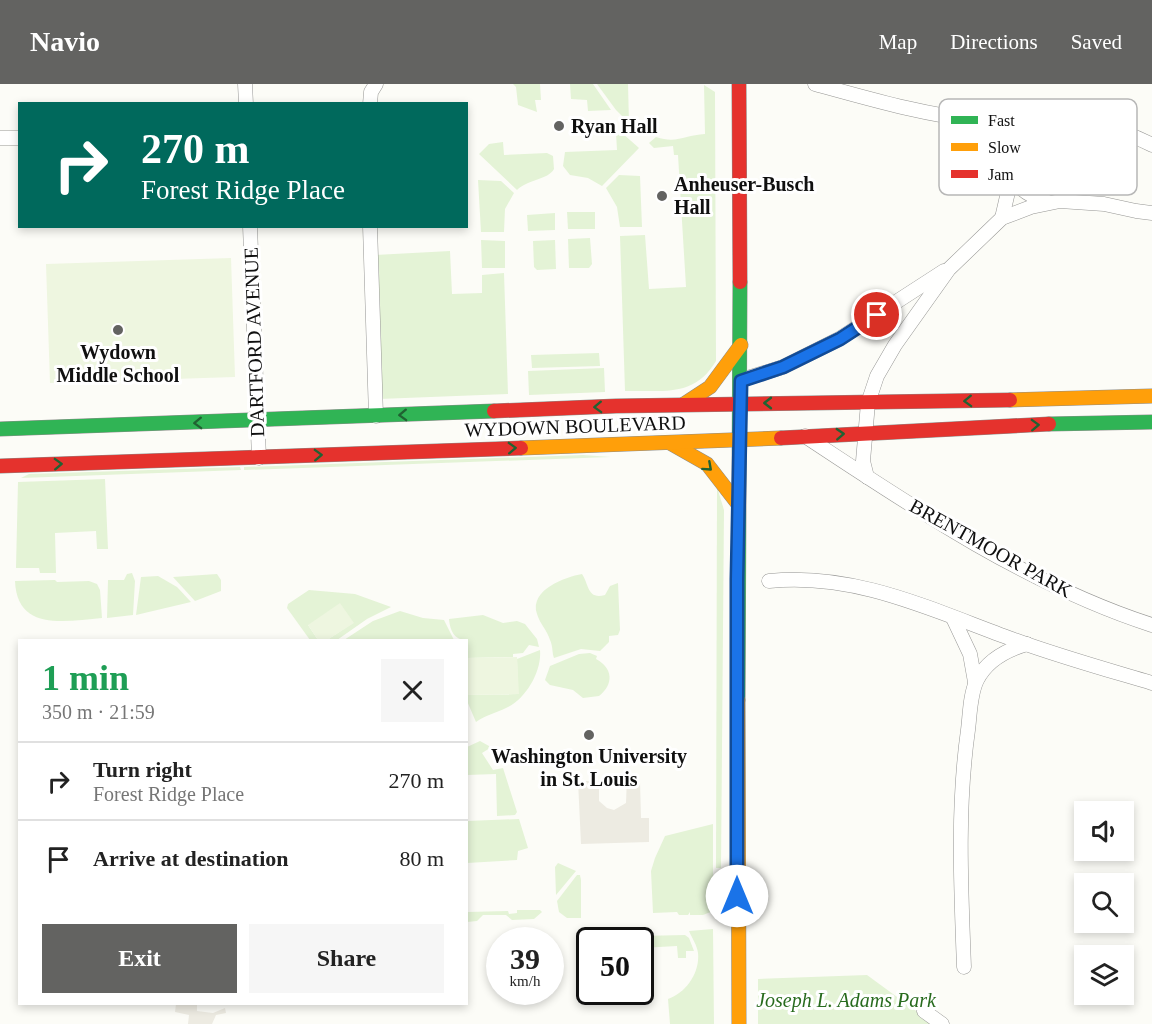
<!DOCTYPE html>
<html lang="en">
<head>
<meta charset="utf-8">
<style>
	:root { --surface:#fff; --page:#f6f6f6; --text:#222; --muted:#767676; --line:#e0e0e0; --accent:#636361 }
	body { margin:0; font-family:"Times New Roman",serif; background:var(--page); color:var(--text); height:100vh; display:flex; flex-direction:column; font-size:22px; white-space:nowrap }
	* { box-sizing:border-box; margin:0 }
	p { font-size:20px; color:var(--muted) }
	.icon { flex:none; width:33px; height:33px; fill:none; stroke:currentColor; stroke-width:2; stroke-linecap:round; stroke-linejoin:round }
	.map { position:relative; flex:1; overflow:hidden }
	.details { position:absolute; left:18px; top:555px; width:450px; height:366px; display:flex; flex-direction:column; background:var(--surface); border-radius:0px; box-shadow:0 3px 9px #0003 }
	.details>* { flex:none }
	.top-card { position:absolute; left:18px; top:18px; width:450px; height:126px; border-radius:0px; box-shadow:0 3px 9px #0003; background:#00695c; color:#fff; overflow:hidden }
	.buttons { position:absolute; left:1074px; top:717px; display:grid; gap:12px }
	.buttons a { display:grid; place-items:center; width:60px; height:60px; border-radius:0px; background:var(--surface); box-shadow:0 3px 9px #0003; font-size:30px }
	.speed { position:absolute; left:486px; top:843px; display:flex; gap:12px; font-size:30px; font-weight:700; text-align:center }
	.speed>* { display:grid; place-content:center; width:78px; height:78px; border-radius:50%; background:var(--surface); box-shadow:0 3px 9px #0003; line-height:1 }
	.speed small { font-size:15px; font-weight:400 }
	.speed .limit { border:3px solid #111; border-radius:9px; background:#fff; color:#111 }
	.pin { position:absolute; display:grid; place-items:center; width:51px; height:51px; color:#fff; margin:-26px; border:3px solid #fff; border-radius:50%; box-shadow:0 2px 6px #0007 }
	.me { position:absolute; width:66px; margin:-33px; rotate:0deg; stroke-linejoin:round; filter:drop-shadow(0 0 4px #0008) }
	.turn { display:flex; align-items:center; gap:21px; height:126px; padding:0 24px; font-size:27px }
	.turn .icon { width:78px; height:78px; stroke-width:2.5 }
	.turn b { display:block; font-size:42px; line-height:51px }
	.round { display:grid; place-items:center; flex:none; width:63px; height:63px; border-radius:0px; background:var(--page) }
	.headline { display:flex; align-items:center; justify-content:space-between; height:102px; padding:0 24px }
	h1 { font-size:36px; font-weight:700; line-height:45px; color:#1e9e55 }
	.button { display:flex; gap:12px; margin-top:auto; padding:12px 24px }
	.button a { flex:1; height:69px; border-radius:0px; background:var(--accent); color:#fff; font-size:24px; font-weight:700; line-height:69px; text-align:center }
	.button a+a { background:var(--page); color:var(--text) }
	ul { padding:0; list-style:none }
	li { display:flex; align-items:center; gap:18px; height:78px; padding:0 24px; border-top:2px solid var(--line) }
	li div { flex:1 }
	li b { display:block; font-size:22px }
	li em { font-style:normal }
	header { display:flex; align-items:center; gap:36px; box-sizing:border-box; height:84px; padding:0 30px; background:var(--accent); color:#fff }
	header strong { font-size:28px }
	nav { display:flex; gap:33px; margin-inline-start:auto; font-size:21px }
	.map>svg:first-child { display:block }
	.green { fill:#e4f3d6 }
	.pitch { fill:#eef6e0 }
	.plaza { fill:#edebe2 }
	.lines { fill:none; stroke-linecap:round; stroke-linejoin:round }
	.street-casing { stroke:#969694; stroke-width:15 }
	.fast-casing { stroke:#8d8d8b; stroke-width:15 }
	.slow-casing { stroke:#8d8d8b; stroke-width:15 }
	.jam-casing { stroke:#8d8d8b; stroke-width:15 }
	.street { stroke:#fffffe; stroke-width:14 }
	.fast { stroke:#30b455; stroke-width:14 }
	.slow { stroke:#ff9f0a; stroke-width:14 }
	.jam { stroke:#e5322d; stroke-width:14 }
	.oneway { stroke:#206232 }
	.route-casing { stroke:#114b97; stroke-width:15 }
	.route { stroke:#1a73e8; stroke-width:10 }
	.poi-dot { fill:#636361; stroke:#fff; stroke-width:2 }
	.labels { text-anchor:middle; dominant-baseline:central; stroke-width:6; stroke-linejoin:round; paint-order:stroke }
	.poi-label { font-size:20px; font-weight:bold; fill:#101010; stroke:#fff; text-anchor:start }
	.street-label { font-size:20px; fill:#101010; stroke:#fff }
	.park-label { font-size:20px; font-style:italic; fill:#286b1e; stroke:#fff }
	.key { fill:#fff; stroke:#b7b7b7; stroke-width:1.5 }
	.key-label { font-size:16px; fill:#101010 }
</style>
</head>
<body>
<header>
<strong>Navio</strong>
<nav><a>Map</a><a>Directions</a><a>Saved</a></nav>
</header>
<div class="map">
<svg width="1152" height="940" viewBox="0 0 1152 940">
	<rect width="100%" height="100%" fill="#fcfcf7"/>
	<g class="green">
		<polygon points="513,0 540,0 541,16 535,16 537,28 518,21 516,3"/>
		<polygon points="570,0 593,0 611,26 588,27 587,16 571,15"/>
		<polygon points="597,0 628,0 629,39 616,26"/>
		<path d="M704,1l11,7 1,269c-22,37 -53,29 -91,30l-5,-155 25,-1 4,54 37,-2 -8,-132h-4l-1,-9 -19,2 -5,-5 7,-6c21,7 29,-2 49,-3z"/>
		<polygon points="616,49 622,49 639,64 602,102 588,94 570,91 563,82 565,68 617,66"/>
		<path d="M503,58l1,13 43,-2 6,3 1,13c-6,11 -26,10 -37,21l-38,-36 10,-10z"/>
		<polygon points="619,91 640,92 642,143 620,143 617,123 606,104"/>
		<polygon points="478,96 501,97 514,109 505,125 504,148 481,148"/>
		<polygon points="567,128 595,128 595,145 568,145"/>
		<polygon points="555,129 555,146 528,147 527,131"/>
		<polygon points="590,154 592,180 589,184 569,184 568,155"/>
		<polygon points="481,156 505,157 505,184 482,184"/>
		<polygon points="555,156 556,185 537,186 534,183 533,157"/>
		<polygon points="450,167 452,210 482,209 482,191 504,189 508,310 379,315 375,171"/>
		<polygon points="599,269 600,282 532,284 531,271"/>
		<polygon points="604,284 605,308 529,311 528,287"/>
		<polygon points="583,371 611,373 244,386 244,383"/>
		<polygon points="240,383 241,386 21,394 29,390"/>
		<polygon points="105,395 108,465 97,465 96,447 55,449 56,489 40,489 39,484 16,484 18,398"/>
		<polygon points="717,403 724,426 721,784 716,784"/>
		<polygon points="132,489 135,497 133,531 107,534 108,496 124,496 127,490"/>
		<polygon points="217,490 221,496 221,507 195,517 173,493"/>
		<path d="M582,490c7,10 5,26 23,21l5,-9 8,-3 2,47 -2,5 -9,1v6l-9,9 -19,-2 -27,9c-2,-5 -1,-12 -4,-18 -3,-10 -10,-16 -13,-26 -8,-24 28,-37 45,-40z"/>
		<polygon points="158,492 177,503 191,518 136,531 141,493"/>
		<path d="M55,496l2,2 32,-1 8,3 3,6 2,28c-36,3 -85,14 -87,-37z"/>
		<polygon points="309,506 355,510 391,523 367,535 337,556 327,556 353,539 308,541 318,556 310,556 287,524 288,520"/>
		<polygon points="400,527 423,534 444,536 454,556 344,556 373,537"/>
		<path d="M483,531l20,8 14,-2 8,3 12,15 2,8 -10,-2 -6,8 -10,1v3l-46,1 -1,-18c-12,0 -16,-10 -17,-21z"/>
		<path d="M540,566c2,21 -14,49 -34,58 -10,5 -20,7 -30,14l-9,-21 -1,-6 52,-1 -1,-35z"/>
		<path d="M590,569l7,3 -1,3c17,9 18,25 3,37l-16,2 -10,-8 -23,-5 -5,-5 5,-14 29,-12z"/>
		<polygon points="480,657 489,662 490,664 482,669 493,686 503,684 517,728 515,731 497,732 496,690 467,691 467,663"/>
		<polygon points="519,735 528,764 518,767 517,776 467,779 467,737"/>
		<polygon points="713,740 713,827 703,831 690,831 690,828 688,831 679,831 677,828 653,829 651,787 655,774 665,752"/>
		<polygon points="558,779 576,787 556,811 555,783"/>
		<polygon points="577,791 580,791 581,796 581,834 567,834 559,828 557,817"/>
		<polygon points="517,826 540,826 542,828 534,835 512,836 506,831 483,831 477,837 467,838 467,828 508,827 509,830 517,829"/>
		<path d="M713,845l1,95h-44l-2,-25c18,-6 32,-26 30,-46 -1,-8 -6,-15 -9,-22z"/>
		<polygon points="685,851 689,854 694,867 686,867 686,874 678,874 677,862 641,864 640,852"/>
		<polygon points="867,891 934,940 758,940 758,895"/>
	</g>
	<g class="pitch">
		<polygon points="231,174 235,293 50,299 46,180"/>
		<polygon points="340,519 354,539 327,556 318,556 308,541"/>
		<polygon points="517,573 519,610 467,611 467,574"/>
	</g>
	<g class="plaza">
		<polygon points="635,691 635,697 640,697 641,734 649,734 649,758 581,760 578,697 599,697 599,717 607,724 614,726 626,719 627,692"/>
		<polygon points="172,920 197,921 197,927 213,929 225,924 226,929 216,931 212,940 188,940 189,931 175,928 176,920"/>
	</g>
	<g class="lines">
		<g class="street-casing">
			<g id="street">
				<polyline points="245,0 246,20"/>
				<path d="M815,0c55,15 109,31 166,37 56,5 121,-4 171,24"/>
				<polyline points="370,20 371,8 376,0"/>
				<polyline points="980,37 993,48 1008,73"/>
				<path d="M1035,40c-10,8 -25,20 -27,33 -3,25 19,39 40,45"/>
				<polyline points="0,54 20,54"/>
				<polyline points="1002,134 1011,95"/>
				<polyline points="250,142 259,374"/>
				<polyline points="370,142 376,332"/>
				<polyline points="741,296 783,283 839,255 944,187"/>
				<path d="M805,352c107,71 225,150 347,189"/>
				<polyline points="867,393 863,377 868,319 877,292 895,261 949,185 1002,134 1031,123 1060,117 1104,120 1136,127 1152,129"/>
				<path d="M769,497c86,-9 163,29 243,58 46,17 93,30 140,44"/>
				<polyline points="953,534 970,570 975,598"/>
				<path d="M964,883c-3,-80 -7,-159 4,-237 2,-16 2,-36 9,-50 10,-20 29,-30 50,-36"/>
				<polyline points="924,927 942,940"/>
			</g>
		</g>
		<g class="fast-casing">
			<g id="fast">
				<polyline points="1049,340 1152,338"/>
				<polyline points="0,345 494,327"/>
				<polyline points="738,616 740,198"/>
			</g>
		</g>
		<g class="slow-casing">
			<g id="slow">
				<polyline points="1010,316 1152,312"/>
				<polyline points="684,320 710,303 741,261"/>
				<polyline points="670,359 707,380 738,420"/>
				<polyline points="521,364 781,354"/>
				<polyline points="738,616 739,940"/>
			</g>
		</g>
		<g class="jam-casing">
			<g id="jam">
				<polyline points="739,0 740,198"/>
				<polyline points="494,327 616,322 1010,316"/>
				<polyline points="781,354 1049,340"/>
				<polyline points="0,382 521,364"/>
			</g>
		</g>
		<use href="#street" class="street"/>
		<use href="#fast" class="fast"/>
		<use href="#slow" class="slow"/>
		<use href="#jam" class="jam"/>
	</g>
	<defs><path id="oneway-chevron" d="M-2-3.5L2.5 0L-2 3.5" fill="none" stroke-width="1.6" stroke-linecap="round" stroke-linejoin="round" transform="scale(1.5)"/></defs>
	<g class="oneway">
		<use href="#oneway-chevron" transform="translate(968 317) rotate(178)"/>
		<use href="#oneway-chevron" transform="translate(768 319) rotate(-180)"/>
		<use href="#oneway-chevron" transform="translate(598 323) rotate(178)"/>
		<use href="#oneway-chevron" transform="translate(403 331) rotate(178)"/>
		<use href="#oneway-chevron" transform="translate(198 339) rotate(178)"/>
		<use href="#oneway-chevron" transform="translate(1035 341) rotate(-2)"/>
		<use href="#oneway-chevron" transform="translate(840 350) rotate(-3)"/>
		<use href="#oneway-chevron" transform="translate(512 364) rotate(-2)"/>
		<use href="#oneway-chevron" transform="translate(318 371) rotate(-2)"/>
		<use href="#oneway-chevron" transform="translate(58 380) rotate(-2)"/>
		<use href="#oneway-chevron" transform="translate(708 383) rotate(42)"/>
	</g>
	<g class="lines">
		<g class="route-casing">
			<polyline id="route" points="737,812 737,495 741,297 783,283 840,255 877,231"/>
		</g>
		<use href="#route" class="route"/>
	</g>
	<g class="poi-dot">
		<circle cx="559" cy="42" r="6"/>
		<circle cx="662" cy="112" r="6"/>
		<circle cx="118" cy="246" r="6"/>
		<circle cx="589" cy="651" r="6"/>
	</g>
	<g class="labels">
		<g class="poi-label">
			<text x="571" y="42">Ryan Hall</text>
			<text x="674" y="100">Anheuser-Busch<tspan x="674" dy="23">Hall</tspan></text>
			<text x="118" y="268" text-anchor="middle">Wydown<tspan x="118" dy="23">Middle School</tspan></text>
			<text x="589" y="672" text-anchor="middle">Washington University<tspan x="589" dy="23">in St. Louis</tspan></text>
		</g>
		<g class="street-label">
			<text transform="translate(254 258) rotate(-92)">DARTFORD AVENUE</text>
			<text transform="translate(575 342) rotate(-2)">WYDOWN BOULEVARD</text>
			<text transform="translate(991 464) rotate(29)">BRENTMOOR PARK</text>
		</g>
		<g class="park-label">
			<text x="846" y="916">Joseph L. Adams Park</text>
		</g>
	</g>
	<rect x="939" y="15" width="198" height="96" rx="9" class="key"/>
	<rect x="951" y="32" width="27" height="8" fill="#30b455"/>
	<rect x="951" y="59" width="27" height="8" fill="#ff9f0a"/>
	<rect x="951" y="86" width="27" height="8" fill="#e5322d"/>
	<g class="key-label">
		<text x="988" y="42">Fast</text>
		<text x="988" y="69">Slow</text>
		<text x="988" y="96">Jam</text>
	</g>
</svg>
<div class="buttons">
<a><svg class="icon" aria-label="sound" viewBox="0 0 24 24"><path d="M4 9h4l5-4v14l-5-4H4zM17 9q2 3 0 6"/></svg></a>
<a><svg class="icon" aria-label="search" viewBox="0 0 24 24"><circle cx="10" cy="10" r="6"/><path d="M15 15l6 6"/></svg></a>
<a><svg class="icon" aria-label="layers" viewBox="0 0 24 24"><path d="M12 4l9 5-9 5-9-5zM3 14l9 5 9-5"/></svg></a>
</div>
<div class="speed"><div>39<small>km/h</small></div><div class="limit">50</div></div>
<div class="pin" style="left:877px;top:231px;background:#d93025"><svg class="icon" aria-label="arrive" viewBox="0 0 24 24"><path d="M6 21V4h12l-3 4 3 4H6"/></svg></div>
<svg class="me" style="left:737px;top:812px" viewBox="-20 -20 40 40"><circle r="19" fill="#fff"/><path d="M0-13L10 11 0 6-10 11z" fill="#1a73e8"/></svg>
<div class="top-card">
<div class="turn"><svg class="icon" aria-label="right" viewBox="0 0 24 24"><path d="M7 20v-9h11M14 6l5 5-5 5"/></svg><div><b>270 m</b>Forest Ridge Place</div></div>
</div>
<section class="details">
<div class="headline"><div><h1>1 min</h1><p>350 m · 21:59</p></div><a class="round"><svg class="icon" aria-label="close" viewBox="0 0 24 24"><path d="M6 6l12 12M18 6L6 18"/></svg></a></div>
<ul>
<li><svg class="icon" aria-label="right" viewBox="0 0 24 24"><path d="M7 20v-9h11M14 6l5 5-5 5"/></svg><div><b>Turn right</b><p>Forest Ridge Place</p></div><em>270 m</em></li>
<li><svg class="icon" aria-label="arrive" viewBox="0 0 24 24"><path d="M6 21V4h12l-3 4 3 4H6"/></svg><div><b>Arrive at destination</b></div><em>80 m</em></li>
</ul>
<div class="button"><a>Exit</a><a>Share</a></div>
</section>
</div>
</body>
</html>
